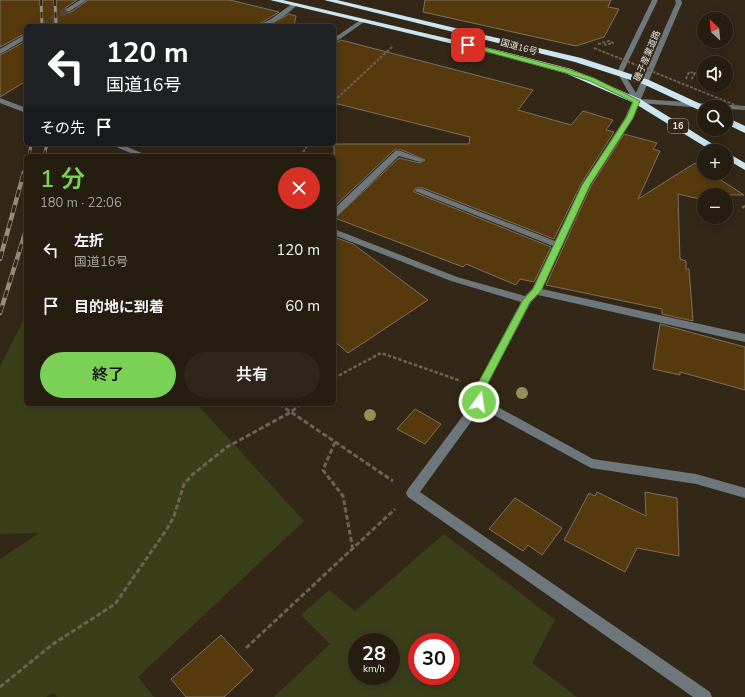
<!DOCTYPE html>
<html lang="ja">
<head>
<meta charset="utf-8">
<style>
	:root { --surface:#261d11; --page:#2e261a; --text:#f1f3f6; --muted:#a4a29f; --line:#423b31; --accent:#7ad156 }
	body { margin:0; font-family:"Nunito Sans","Noto Sans JP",sans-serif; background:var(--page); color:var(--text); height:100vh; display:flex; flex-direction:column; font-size:15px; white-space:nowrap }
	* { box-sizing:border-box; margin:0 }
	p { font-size:13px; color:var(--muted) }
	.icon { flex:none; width:22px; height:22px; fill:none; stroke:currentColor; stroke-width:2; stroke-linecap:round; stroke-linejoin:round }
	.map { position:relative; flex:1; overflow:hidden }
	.side { position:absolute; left:24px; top:154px; width:312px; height:252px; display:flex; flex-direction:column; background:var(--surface); border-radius:6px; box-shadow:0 2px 10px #0003,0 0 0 1px var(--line) }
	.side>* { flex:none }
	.hud { position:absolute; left:24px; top:24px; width:312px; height:122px; border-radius:6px; box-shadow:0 2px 10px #0003,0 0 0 1px var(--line); background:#202124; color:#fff; overflow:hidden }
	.needle { width:26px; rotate:334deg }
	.fabs { position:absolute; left:697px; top:12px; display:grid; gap:8px }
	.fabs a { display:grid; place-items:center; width:36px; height:36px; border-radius:50%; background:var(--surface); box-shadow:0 2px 10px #0003,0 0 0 1px var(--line); font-size:20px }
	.speed { position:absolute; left:348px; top:633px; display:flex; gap:8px; font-size:20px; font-weight:700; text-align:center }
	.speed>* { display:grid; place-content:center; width:52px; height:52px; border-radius:50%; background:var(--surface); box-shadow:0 2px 10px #0003,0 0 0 1px var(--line); line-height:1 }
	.speed small { font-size:10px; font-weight:400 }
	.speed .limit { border:6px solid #d22; background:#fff; color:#111 }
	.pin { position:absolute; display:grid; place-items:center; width:34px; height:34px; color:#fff; margin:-17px; border-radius:8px; box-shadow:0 2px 6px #0006 }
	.me { position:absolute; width:44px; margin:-22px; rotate:14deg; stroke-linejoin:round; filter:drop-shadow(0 0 3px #0008) }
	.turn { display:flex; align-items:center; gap:14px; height:84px; padding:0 16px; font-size:18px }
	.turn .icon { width:52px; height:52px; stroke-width:2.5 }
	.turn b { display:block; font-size:28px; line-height:34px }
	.then { display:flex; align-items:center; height:38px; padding:0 16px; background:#0003; gap:8px; font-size:15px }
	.round { display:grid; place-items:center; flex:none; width:42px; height:42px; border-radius:21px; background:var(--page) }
	.headline { display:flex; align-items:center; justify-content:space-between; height:68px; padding:0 16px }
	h1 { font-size:24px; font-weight:600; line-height:30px; color:var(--accent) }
	.button { display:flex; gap:8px; margin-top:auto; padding:8px 16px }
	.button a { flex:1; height:46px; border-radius:24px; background:var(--accent); color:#111; font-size:16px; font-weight:600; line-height:46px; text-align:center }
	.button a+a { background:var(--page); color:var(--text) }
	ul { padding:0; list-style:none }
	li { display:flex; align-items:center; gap:12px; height:56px; padding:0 16px }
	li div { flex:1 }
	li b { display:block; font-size:15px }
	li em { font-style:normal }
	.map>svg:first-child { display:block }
	.green { fill:#3b3f19; fill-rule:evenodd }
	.building { fill:#563a0e; stroke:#7e705e }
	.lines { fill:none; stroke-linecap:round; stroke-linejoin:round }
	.minor-tunnel { stroke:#4f4435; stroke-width:7; stroke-dasharray:7 3.5; stroke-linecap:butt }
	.path-far2 { stroke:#6d6254; stroke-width:2; stroke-dasharray:3 1.5; stroke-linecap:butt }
	.path-far1 { stroke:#6d6254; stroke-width:2.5; stroke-dasharray:3.5 2; stroke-linecap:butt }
	.path { stroke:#6d6254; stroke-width:3; stroke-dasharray:5 2.5; stroke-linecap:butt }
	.minor { fill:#6d777c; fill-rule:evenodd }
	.highway { fill:#cbe5f1; fill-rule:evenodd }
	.rail-far1-casing { stroke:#958b7e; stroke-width:3 }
	.rail-casing { stroke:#958b7e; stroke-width:4.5 }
	.rail-far1 { stroke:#332717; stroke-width:2; stroke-dasharray:6; stroke-linecap:butt }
	.rail { stroke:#332717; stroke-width:3; stroke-dasharray:8; stroke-linecap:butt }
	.path-bridge { stroke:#6d6254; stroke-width:2; stroke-dasharray:3 1.5; stroke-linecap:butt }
	.tree { fill:#929258 }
	.route { fill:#7ad156; stroke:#4f8838 }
	.labels { text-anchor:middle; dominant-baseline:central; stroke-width:4; stroke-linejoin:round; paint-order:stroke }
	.far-street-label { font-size:9px; fill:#eee6dc; stroke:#332717 }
	.shield { fill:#332717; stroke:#b6ada1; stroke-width:1 }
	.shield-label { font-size:9px; font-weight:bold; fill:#eee6dc }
</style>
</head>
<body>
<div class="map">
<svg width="745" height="697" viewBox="0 0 745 697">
	<rect width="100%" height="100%" fill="#332717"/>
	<g class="green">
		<polygon points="26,315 26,404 197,404 304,521 138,677 154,697 57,697 53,693 46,697 0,697 0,559 39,533 0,534 0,366"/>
		<path d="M444,534l111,86 -23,43 45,34h-303l56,-53 -29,-29 28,-25 26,21zM357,642h34v34h-34zM417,642h34v34h-34z"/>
	</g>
	<g class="building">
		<polygon points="0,0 77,0 65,8 66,12 71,12 88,0 230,0 279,12 256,26 26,26 26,33 0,47"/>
		<polygon points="425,0 611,0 608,7 619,9 604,37 576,46 423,12"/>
		<polygon points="289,14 296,16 294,26 267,26"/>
		<polygon points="341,40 533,90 518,110 571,125 583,111 613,120 606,130 614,132 581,184 554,239 423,188 416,188 414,190 414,192 551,247 534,282 520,279 516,285 466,264 463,267 335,218 399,158 420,163 425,160 402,150 394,150 334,207 334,144 469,144 470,137 334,103 334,44"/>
		<polygon points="26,41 26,81 0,97 0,55"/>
		<polygon points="624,134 657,143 653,149 660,151 638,199 695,163 704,169 704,173 710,173 744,195 704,195 704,200 678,194 680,259 686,261 686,269 689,269 693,321 662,314 662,309 546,285 591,186"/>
		<polygon points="334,237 353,244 428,300 348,353 334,341"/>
		<polygon points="660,324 745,347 745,390 680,372 680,375 653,369"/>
		<polygon points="415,409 441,424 425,444 397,429"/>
		<polygon points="597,492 646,516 645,492 677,498 679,556 637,548 625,572 564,540 589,493 595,496"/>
		<polygon points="515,498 562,528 542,555 528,545 523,551 489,529"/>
		<polygon points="221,635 253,670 224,697 186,697 171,679"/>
	</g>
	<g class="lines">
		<polyline class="minor-tunnel" points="43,26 68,10"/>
		<g class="path-far2">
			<polyline points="598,44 609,41 613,43 604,45"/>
			<polyline points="686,79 689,72 695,73 691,80"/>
			<polyline points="334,101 392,47"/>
			<polyline points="301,156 308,144"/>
		</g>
		<g class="path-far1">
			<polyline points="745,206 743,207 745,208"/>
			<polyline points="334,378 381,353 461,381"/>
		</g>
		<g class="path">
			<polyline points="279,404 393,481"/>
			<polyline points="335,442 323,470 343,496 353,550"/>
			<polyline points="246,648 395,509"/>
			<polyline points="0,687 53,644 115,604 167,529 174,516 184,484 192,475 227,447 291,412 301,404"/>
		</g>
		<g class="minor">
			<polygon points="80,0 87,0 70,11 66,11 66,9"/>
			<polygon points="652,0 658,0 623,72 636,93 676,3 675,0 681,0 682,3 641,99 745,106 745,110 726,109 726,107 704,108 639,103 633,118 590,185 542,289 745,334 745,342 538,295 531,302 486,387 485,400 593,459 696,474 745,488 745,498 696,484 591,468 481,408 420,492 710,692 712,697 693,697 408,497 406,493 408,489 474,401 476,387 521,302 451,281 334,235 334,229 457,277 525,296 532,289 553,246 415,191 416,189 422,189 555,241 582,185 625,118 633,100 617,72"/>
			<path d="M292,4l5,1c-10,10 -25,21 -40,21l14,-7z"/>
			<polygon points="362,19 367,20 334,43 334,38"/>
			<polygon points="26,34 26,39 0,54 0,49"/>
			<polygon points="0,98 26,108 26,113 0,103"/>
			<polygon points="109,144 120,144 149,156 138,156"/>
			<polygon points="395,151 401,151 424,160 420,162 399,156 337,216 334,217 334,209"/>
		</g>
		<g class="highway">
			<polygon points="270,0 283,0 497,50 571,69 640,99 724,151 712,151 634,103 565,73 495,54"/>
			<polygon points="324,0 337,0 581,58 649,80 707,107 704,107 704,112 701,111 643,84 575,62"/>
			<polygon points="726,117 745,126 745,133 726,124"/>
			<polygon points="726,152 745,163 745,170 726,159"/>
		</g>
		<g class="rail-far1-casing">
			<g id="rail-far1">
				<polyline points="41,0 42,26"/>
				<polyline points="55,0 56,26"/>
				<polyline points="29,156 31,144"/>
				<polyline points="44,156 47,144"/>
				<polyline points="24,173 26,166"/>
			</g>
		</g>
		<g class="rail-casing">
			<g id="rail">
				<polyline points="0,259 24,172"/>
				<polyline points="0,313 26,230"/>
			</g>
		</g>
		<use href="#rail-far1" class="rail-far1"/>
		<use href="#rail" class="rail"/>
		<polyline class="path-bridge" points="594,48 745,109"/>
	</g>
	<g class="tree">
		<circle cx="522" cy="393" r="6"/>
		<circle cx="370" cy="415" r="6"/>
	</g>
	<polygon class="route" points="468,43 571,70 594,78 640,101 633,118 590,185 541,291 530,302 486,387 484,402 479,405 474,402 476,387 523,300 533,289 582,185 626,118 633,102 590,81 566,73 465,46 465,45"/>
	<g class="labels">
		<g class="far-street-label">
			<text transform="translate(519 47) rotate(15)">国道16号</text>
			<text transform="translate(647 56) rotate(-67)">磯子産業道路</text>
		</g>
		<rect class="shield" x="668" y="119" width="20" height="14" rx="3"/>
		<g class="shield-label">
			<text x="678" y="126">16</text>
		</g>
	</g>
</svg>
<div class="fabs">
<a><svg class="needle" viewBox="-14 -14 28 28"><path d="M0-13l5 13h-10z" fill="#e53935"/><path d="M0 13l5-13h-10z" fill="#a4a29f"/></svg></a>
<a><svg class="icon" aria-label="sound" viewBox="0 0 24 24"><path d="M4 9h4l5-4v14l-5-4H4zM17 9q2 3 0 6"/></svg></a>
<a><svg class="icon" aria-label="search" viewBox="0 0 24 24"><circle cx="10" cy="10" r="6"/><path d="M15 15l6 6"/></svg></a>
<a>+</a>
<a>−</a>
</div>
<div class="speed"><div>28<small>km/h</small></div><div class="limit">30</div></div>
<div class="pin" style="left:468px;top:45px;background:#d93025"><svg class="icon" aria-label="arrive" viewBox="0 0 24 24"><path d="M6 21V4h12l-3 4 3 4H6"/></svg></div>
<svg class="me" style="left:479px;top:402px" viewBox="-20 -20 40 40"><circle r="17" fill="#7ad156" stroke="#fff" stroke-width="3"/><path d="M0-11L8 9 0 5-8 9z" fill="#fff"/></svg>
<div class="hud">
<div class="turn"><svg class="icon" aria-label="left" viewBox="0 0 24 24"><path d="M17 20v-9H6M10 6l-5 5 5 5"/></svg><div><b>120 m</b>国道16号</div></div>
<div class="then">その先<svg class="icon" aria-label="arrive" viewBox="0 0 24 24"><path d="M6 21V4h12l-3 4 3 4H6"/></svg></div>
</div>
<section class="side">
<div class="headline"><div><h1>1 分</h1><p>180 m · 22:06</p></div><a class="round" style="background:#d93025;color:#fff"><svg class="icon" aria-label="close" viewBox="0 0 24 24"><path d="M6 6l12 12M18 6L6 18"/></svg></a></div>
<ul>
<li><svg class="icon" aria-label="left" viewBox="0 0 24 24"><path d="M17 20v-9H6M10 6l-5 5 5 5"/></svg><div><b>左折</b><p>国道16号</p></div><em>120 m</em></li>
<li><svg class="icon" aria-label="arrive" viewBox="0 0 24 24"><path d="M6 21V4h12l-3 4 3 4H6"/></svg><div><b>目的地に到着</b></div><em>60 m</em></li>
</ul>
<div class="button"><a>終了</a><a>共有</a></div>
</section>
</div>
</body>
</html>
